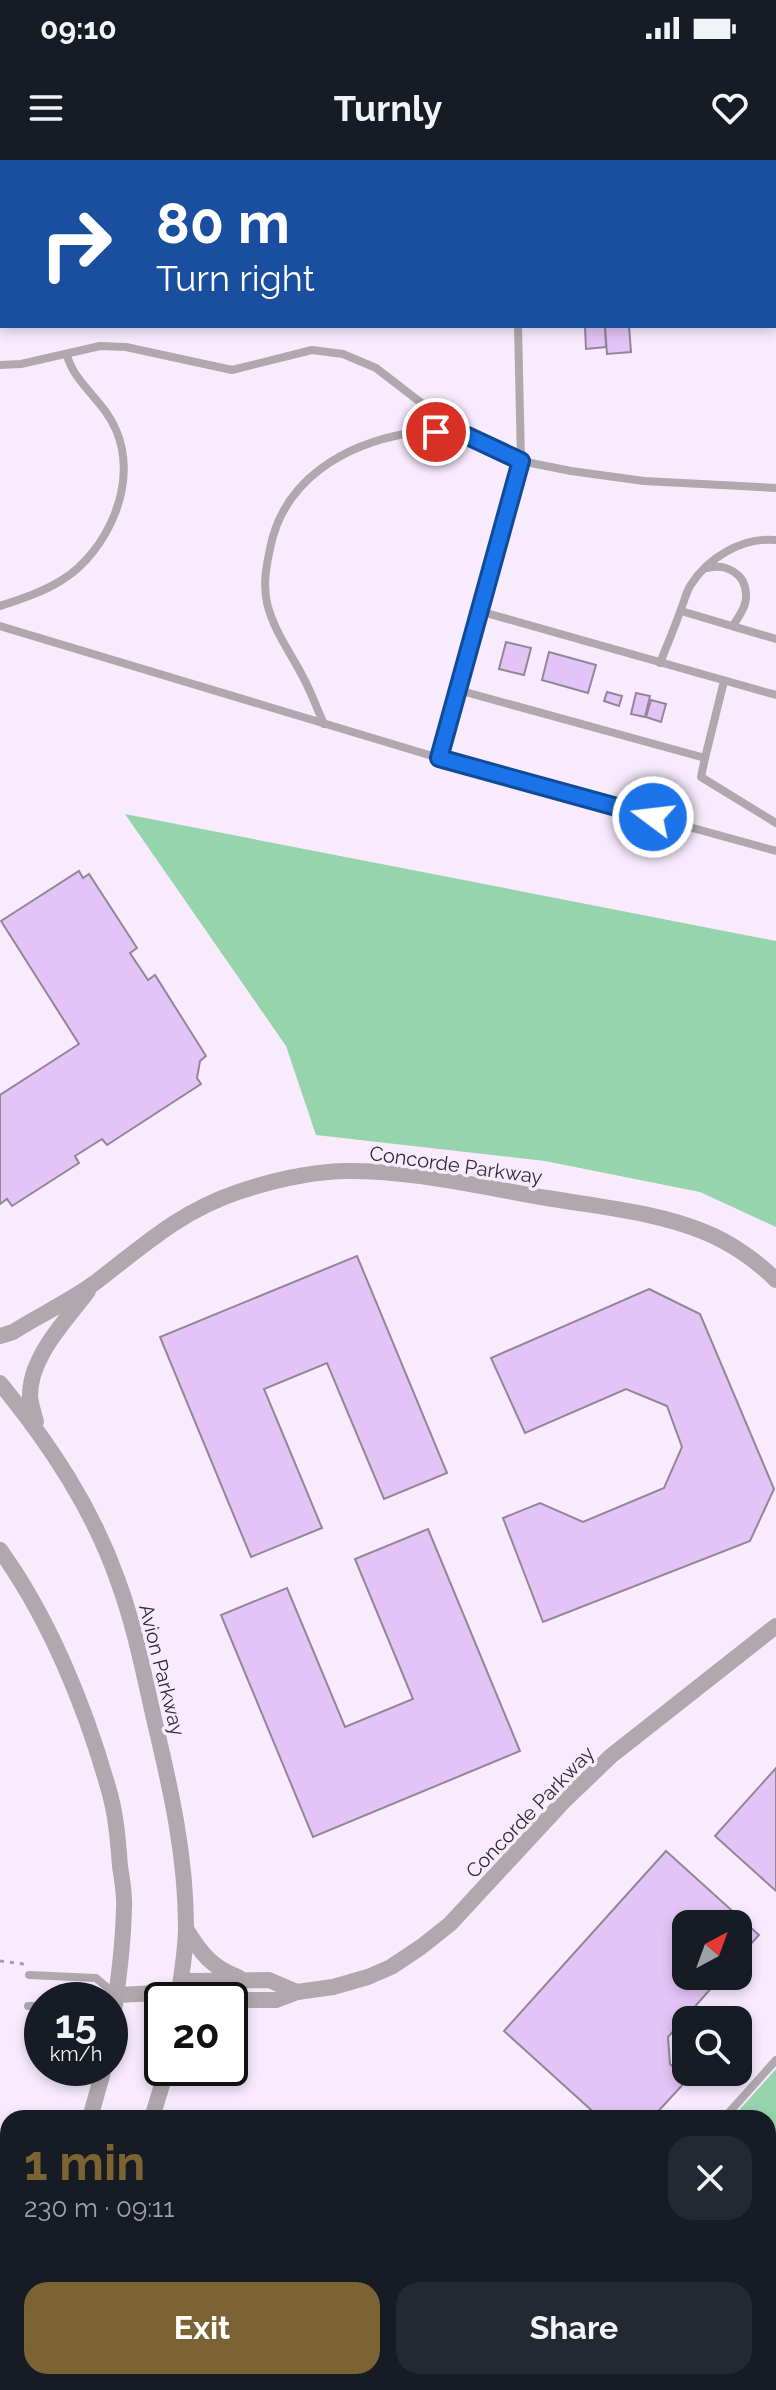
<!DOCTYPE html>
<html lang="en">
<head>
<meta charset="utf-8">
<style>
	:root { --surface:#171b24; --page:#242831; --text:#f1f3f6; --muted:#9ea1a6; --accent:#7c6334 }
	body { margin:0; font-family:Raleway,sans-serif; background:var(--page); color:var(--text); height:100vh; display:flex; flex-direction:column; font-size:30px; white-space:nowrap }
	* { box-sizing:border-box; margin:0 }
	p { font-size:26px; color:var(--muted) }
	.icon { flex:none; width:44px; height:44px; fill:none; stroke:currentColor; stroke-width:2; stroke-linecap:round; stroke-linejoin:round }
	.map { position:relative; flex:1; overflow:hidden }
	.sheet { position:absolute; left:0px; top:1950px; width:776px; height:280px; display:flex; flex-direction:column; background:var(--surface); border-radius:24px 24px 0 0; box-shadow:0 4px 12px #0003 }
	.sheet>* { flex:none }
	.banner { position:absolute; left:0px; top:0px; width:776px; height:168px; box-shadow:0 4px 12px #0003; background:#1a4fa0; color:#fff; overflow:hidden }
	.needle { width:52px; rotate:41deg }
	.tools { position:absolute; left:672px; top:1750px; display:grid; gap:16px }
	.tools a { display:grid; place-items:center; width:80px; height:80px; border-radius:16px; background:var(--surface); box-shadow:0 4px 12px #0003; font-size:40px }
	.speed { position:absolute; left:24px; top:1822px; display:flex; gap:16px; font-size:40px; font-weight:700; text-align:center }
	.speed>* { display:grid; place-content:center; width:104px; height:104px; border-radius:50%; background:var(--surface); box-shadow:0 4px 12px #0003; line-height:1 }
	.speed small { font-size:20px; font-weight:400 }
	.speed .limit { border:4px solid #111; border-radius:12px; background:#fff; color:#111 }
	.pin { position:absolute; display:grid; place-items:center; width:68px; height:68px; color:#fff; margin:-34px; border:4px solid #fff; border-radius:50%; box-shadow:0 2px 8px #0007 }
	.me { position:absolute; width:88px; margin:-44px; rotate:285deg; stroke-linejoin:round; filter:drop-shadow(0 0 6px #0008) }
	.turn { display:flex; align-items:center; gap:28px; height:168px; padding:0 24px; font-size:36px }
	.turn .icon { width:104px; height:104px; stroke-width:2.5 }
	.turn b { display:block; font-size:56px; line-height:68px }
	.round { display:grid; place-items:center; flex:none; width:84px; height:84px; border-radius:24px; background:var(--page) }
	.summary { display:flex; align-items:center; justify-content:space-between; height:136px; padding:0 24px }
	h1 { font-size:48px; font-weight:700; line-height:60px; color:var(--accent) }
	.action { display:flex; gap:16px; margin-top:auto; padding:16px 24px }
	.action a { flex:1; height:92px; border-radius:24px; background:var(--accent); color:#fff; font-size:32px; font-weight:700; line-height:92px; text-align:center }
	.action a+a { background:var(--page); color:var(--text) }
	.status { display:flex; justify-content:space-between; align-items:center; height:56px; padding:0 40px; background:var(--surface); direction:ltr }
	.status svg { height:22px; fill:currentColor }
	header { display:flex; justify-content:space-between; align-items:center; height:104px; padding:0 24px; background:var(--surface); font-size:36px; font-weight:700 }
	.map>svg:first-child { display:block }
	.green { fill:#96d4ac }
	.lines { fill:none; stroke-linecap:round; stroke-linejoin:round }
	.taxiway { stroke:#bab0be; stroke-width:48 }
	.building { fill:#e4c4f6; stroke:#918797; stroke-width:2 }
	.path { stroke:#a59daa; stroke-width:3; stroke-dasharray:4 6; stroke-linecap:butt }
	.service { stroke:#afa8ae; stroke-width:8 }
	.minor { stroke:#afa8ae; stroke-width:16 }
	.route-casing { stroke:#114b97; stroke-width:20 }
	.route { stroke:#1a73e8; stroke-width:14 }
	.labels { text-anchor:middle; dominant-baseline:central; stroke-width:7; stroke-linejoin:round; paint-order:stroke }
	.street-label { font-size:20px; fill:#302c32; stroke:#f7ebfd }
</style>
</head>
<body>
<div class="status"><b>09:10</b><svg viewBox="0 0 49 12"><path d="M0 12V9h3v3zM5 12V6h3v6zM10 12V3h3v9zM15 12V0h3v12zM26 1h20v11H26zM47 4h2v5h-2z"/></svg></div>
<header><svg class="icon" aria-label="menu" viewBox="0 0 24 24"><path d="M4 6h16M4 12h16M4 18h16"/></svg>Turnly<svg class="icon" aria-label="heart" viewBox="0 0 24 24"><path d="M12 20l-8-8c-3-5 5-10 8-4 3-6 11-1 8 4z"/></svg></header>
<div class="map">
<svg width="776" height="2230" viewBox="0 0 776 2230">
	<rect width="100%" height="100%" fill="#f7ebfd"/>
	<g class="green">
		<polygon points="125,654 776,781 776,1067 700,1032 545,1001 316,975 286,886"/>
		<polygon points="776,1909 776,2024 768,2035 768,1958 732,1958"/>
		<polygon points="502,2222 566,2222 579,2230 495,2230"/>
	</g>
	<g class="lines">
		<g class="taxiway">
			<polyline points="768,2173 776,2164"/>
			<polyline points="717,2230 724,2222"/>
		</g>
	</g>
	<g class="building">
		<polygon points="605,166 606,187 586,189 585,167"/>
		<polygon points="605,166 629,166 631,192 607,194"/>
		<polygon points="506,482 531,488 524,515 499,509"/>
		<polygon points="549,492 596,505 588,533 542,520"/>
		<polygon points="607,532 622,536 619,546 604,541"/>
		<polygon points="636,533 650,536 645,557 631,554"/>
		<polygon points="651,540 666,544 661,562 646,557"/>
		<polygon points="79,711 83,718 89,714 137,788 130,793 148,820 155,815 206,896 200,901 197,918 201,924 107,985 102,979 75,996 79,1003 12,1046 7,1039 0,1044 0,935 79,884 1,761"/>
		<polygon points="357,1096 447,1313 384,1339 327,1203 264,1229 322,1368 251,1397 160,1177"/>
		<polygon points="649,1129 700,1154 774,1329 750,1381 543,1462 503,1358 540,1343 583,1362 664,1328 682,1287 667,1246 626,1229 525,1273 491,1198"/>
		<polygon points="428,1369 520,1591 313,1677 221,1455 287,1428 345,1567 413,1539 355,1399"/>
		<polygon points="776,1608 776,1731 715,1676"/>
		<polygon points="666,1691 759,1775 738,1798 738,1764 686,1764 686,1816 722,1816 668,1877 670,1904 687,1920 652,1958 600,1958 504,1871"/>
		<polygon points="117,2222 149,2222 152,2230 98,2230"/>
	</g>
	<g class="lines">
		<polyline class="path" points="0,1801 24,1804"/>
		<g class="service">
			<polyline points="458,0 460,2"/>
			<polyline points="738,0 740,2"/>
			<polyline points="496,2 498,0"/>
			<polyline points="774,32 776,34"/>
			<polyline points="0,205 21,204 100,186 126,187 232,210 312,190 343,194 376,208 459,272 521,301 571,311 644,321 776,328"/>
			<path d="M708,408c18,-5 38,6 38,27 1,11 -8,22 -13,31"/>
			<path d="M0,446c21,-7 43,-14 62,-26 46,-29 77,-98 54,-150 -9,-22 -26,-35 -39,-54 -5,-6 -8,-15 -11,-22"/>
			<polyline points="479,451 776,535"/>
			<polyline points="681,451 776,479"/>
			<polyline points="0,466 439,598 776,691"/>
			<path d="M660,503c7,-18 15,-36 21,-54 3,-7 5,-16 9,-23 18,-29 53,-49 86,-46"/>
			<polyline points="458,530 705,598 724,521"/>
			<path d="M324,564c-7,-15 -12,-30 -20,-45 -13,-26 -30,-47 -37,-76 -4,-19 -1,-36 3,-54 13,-69 74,-105 140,-116 15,-3 33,-1 48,-1"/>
			<polyline points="439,598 521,301 518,166"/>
			<polyline points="705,598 701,617 776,663"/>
			<polyline points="29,1815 96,1818 115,1834"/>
			<polyline points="28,1846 42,1846"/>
			<polyline points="724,1958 776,1900"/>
			<polyline points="768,2061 776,2068"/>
			<polyline points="487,2230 494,2222"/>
		</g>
		<g class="minor">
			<path d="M0,1176l13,-4c27,-17 57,-31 83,-50 47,-36 83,-70 142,-90 33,-11 70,-20 106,-21 68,-1 137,16 203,27 53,9 110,14 160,35 24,10 50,28 69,47"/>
			<path d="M0,1223c49,60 92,124 118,198 17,46 26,94 37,142 16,67 31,134 31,204 0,24 -5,49 -8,73"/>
			<path d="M36,1262c-2,-8 -5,-17 -6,-25 -1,-40 36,-76 58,-106"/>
			<path d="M0,1390c49,68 85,156 108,237 8,26 10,53 12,79 2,14 5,28 4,42 -1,43 -7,86 -14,128"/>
			<path d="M186,1769c14,23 26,39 52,48"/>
			<polyline points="179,1832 190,1821 269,1820 297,1832"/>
			<polyline points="117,1835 179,1832 193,1840"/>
			<polyline points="213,1840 276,1840 297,1832 333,1827 368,1817 391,1807 421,1787 450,1764 563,1642 611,1596 776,1466"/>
			<polyline points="90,1958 104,1908"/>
			<polyline points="152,1958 167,1908"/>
			<polyline points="0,2123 8,2111"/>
			<polyline points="0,2180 8,2173"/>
		</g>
	</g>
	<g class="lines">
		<g class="route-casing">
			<polyline id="route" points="436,272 459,272 521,301 439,598 653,657"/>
		</g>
		<use href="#route" class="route"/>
	</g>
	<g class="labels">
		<g class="street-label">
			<text transform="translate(456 1005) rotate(8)">Concorde Parkway</text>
			<text transform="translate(162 1510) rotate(76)">Avion Parkway</text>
			<text transform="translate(530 1652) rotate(-46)">Concorde Parkway</text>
		</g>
	</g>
</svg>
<div class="tools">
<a><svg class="needle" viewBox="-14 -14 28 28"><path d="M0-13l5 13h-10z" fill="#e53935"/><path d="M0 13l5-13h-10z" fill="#9ea1a6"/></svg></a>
<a><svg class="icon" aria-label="search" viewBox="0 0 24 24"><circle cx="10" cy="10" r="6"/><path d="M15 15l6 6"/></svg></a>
</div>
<div class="speed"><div>15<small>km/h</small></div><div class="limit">20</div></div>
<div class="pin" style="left:436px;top:272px;background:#d93025"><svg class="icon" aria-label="arrive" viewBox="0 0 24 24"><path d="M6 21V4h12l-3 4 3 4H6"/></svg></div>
<svg class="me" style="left:653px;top:657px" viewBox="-20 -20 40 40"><circle r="17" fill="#1a73e8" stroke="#fff" stroke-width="3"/><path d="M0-11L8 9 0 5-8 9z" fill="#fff"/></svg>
<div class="banner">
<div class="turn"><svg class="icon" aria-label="right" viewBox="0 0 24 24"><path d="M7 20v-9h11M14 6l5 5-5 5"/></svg><div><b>80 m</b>Turn right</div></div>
</div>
<section class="sheet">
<div class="summary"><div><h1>1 min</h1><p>230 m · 09:11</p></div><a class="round"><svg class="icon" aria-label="close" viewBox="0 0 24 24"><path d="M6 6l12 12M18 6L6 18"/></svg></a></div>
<div class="action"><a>Exit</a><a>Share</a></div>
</section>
</div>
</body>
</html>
